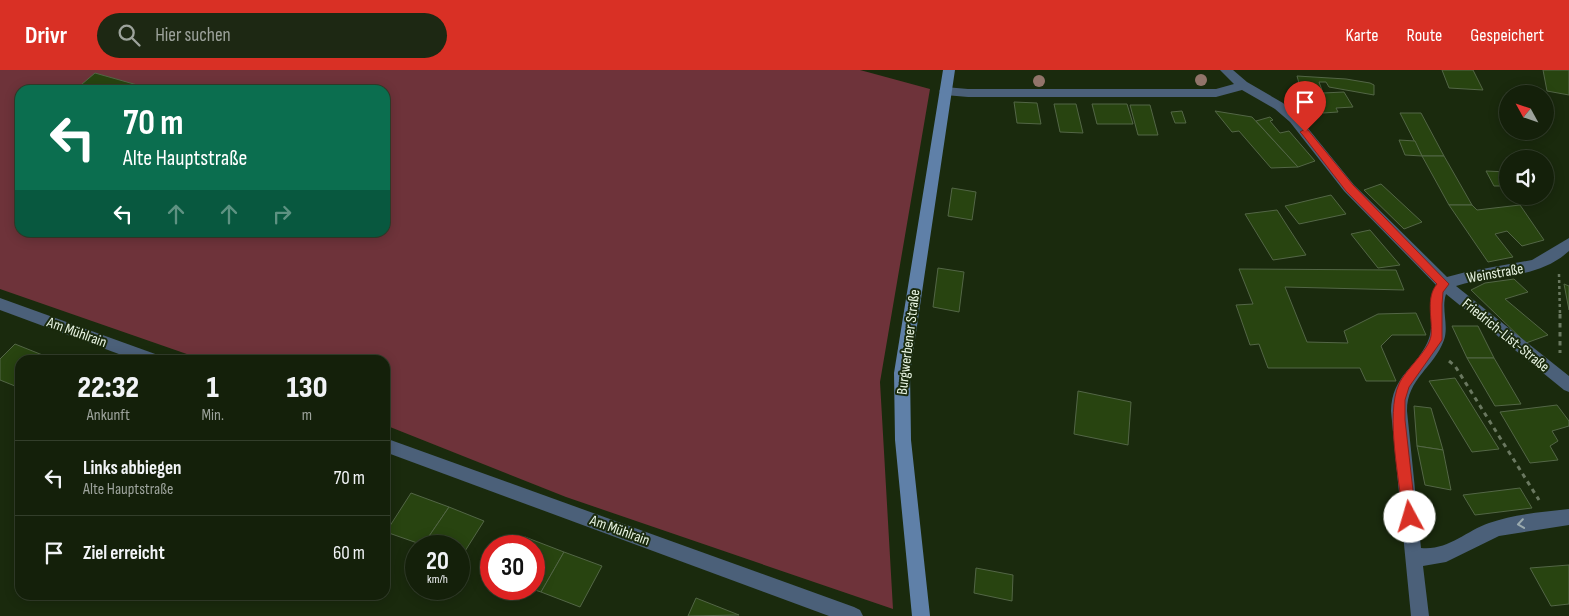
<!DOCTYPE html>
<html lang="de">
<head>
<meta charset="utf-8">
<style>
	:root { --surface:#14200a; --page:#1d2813; --text:#f1f3f6; --muted:#9da39c; --line:#333e2b; --accent:#d93025 }
	body { margin:0; font-family:"Sofia Sans Condensed",sans-serif; background:var(--page); color:var(--text); height:100vh; display:flex; flex-direction:column; font-size:19px; white-space:nowrap }
	* { box-sizing:border-box; margin:0 }
	p { font-size:16px; color:var(--muted) }
	.icon { flex:none; width:28px; height:28px; fill:none; stroke:currentColor; stroke-width:2; stroke-linecap:round; stroke-linejoin:round }
	.map { position:relative; flex:1; overflow:hidden }
	.drawer { position:absolute; left:15px; top:285px; width:375px; height:245px; display:flex; flex-direction:column; background:var(--surface); border-radius:15px; box-shadow:0 2px 12px #0003,0 0 0 1px var(--line) }
	.drawer>* { flex:none }
	.guide { position:absolute; left:15px; top:15px; width:375px; height:152px; border-radius:15px; box-shadow:0 2px 12px #0003,0 0 0 1px var(--line); background:#0b6e4f; color:#fff; overflow:hidden }
	.needle { width:32px; rotate:310deg }
	.tools { position:absolute; left:1499px; top:15px; display:grid; gap:10px }
	.tools a { display:grid; place-items:center; width:55px; height:55px; border-radius:50%; background:var(--surface); box-shadow:0 2px 12px #0003,0 0 0 1px var(--line); font-size:25px }
	.speed { position:absolute; left:405px; top:465px; display:flex; gap:10px; font-size:25px; font-weight:700; text-align:center }
	.speed>* { display:grid; place-content:center; width:65px; height:65px; border-radius:50%; background:var(--surface); box-shadow:0 2px 12px #0003,0 0 0 1px var(--line); line-height:1 }
	.speed small { font-size:12px; font-weight:400 }
	.speed .limit { border:8px solid #d22; background:#fff; color:#111 }
	.pin { position:absolute; display:grid; place-items:center; width:42px; height:42px; color:#fff; margin:-51px -21px; border-radius:50% 50% 50% 0; rotate:-45deg; box-shadow:0 0 5px #0007 }
	.pin .icon { rotate:45deg }
	.me { position:absolute; width:55px; margin:-28px; rotate:354deg; stroke-linejoin:round; filter:drop-shadow(0 0 4px #0008) }
	.turn { display:flex; align-items:center; gap:18px; height:105px; padding:0 25px; font-size:22px }
	.turn .icon { width:65px; height:65px; stroke-width:2.5 }
	.turn b { display:block; font-size:35px; line-height:42px }
	.lanes { display:flex; align-items:center; height:48px; padding:0 25px; background:#0003; justify-content:center; gap:25px; direction:ltr }
	.lanes .off { opacity:.35 }
	.eta { display:flex; justify-content:space-evenly; align-items:center; height:85px; text-align:center }
	.eta b { font-size:30px; font-weight:800; line-height:35px }
	ul { padding:0; list-style:none }
	li { display:flex; align-items:center; gap:15px; height:75px; padding:0 25px; border-top:1px solid var(--line) }
	li div { flex:1 }
	li b { display:block; font-size:19px }
	li em { font-style:normal }
	header { display:flex; align-items:center; gap:30px; box-sizing:border-box; height:70px; padding:0 25px; background:var(--accent); color:#fff }
	header strong { font-size:24px }
	nav { display:flex; gap:28px; margin-inline-start:auto; font-size:18px }
	.search { width:350px; height:45px; background:var(--page); display:flex; align-items:center; gap:12px; box-sizing:border-box; padding:0 18px; border-radius:28px; color:var(--muted); font-size:19px }
	.map>svg:first-child { display:block }
	.green { fill:#6e333a; fill-rule:evenodd }
	.building { fill:#284410; stroke:#536646 }
	.lines { fill:none; stroke-linecap:round; stroke-linejoin:round }
	.path-far1 { stroke:#6a7860; stroke-width:2.5; stroke-dasharray:3 3; stroke-linecap:butt }
	.path { stroke:#6a7860; stroke-width:3; stroke-dasharray:4.5 4.5; stroke-linecap:butt }
	.street { fill:#4b6079; fill-rule:evenodd }
	.secondary { fill:#5f80a8; fill-rule:evenodd }
	.tree { fill:#92746a }
	.oneway { stroke:#9aaaae }
	.route { fill:#d93025; stroke:#8d1f18 }
	.labels { text-anchor:middle; stroke-width:4; stroke-linejoin:round; paint-order:stroke }
	.street-label { font-size:15px; fill:#e9f5e3; stroke:#1a2a0d }
</style>
</head>
<body>
<header>
<strong>Drivr</strong>
<div class="search"><svg class="icon" aria-label="search" viewBox="0 0 24 24"><circle cx="10" cy="10" r="6"/><path d="M15 15l6 6"/></svg>Hier suchen</div>
<nav><a>Karte</a><a>Route</a><a>Gespeichert</a></nav>
</header>
<div class="map">
<svg width="1569" height="546" viewBox="0 0 1569 546">
	<rect width="100%" height="100%" fill="#1a2a0d"/>
	<path class="green" d="M 0,0 L 860,0 L 930,19 L 880,312 L 893,539 L 566,427 L 385,355 L 385,290 L 204,290 L 0,219 ZM 20,20 L 385,20 L 385,162 L 20,162 Z"/>
	<g class="building">
		<path d="M 1442,0 L 1473,0 L 1483,20 L 1449,18 Z"/>
		<path d="M 1543,0 L 1569,0 L 1569,25 L 1547,21 Z"/>
		<path d="M 95,3 L 148,18 L 146,20 L 75,20 Z"/>
		<path d="M 1297,6 L 1346,9 L 1370,13 L 1374,15 L 1374,25 L 1329,17 L 1326,12 L 1319,12 L 1323,23 L 1344,22 L 1353,37 L 1336,38 L 1338,42 L 1323,43 L 1320,38 L 1305,39 L 1298,24 L 1302,24 Z"/>
		<path d="M 1014,32 L 1037,33 L 1041,54 L 1017,53 Z"/>
		<path d="M 1054,34 L 1076,34 L 1083,63 L 1060,62 Z"/>
		<path d="M 1092,34 L 1127,34 L 1133,54 L 1097,54 Z"/>
		<path d="M 1130,35 L 1150,35 L 1158,65 L 1138,65 Z"/>
		<path d="M 1182,41 L 1186,53 L 1175,53 L 1171,42 Z"/>
		<path d="M 1215,41 L 1252,47 L 1298,97 L 1271,98 L 1239,61 L 1232,62 Z"/>
		<path d="M 1400,43 L 1421,43 L 1444,86 L 1422,86 Z"/>
		<path d="M 1270,47 L 1273,50 L 1270,51 L 1280,63 L 1289,61 L 1315,91 L 1298,97 L 1256,51 Z"/>
		<path d="M 1399,70 L 1415,71 L 1422,86 L 1405,85 Z"/>
		<path d="M 1422,86 L 1444,86 L 1472,135 L 1449,135 Z"/>
		<path d="M 1486,101 L 1508,102 L 1508,116 L 1494,116 Z"/>
		<path d="M 1381,114 L 1422,152 L 1404,159 L 1364,120 Z"/>
		<path d="M 952,118 L 976,122 L 972,150 L 948,146 Z"/>
		<path d="M 1331,125 L 1346,144 L 1299,154 L 1285,136 Z"/>
		<path d="M 1449,135 L 1472,135 L 1477,140 L 1520,135 L 1544,170 L 1522,176 L 1507,161 L 1495,164 L 1513,187 L 1488,192 Z"/>
		<path d="M 1277,140 L 1306,185 L 1273,190 L 1245,144 Z"/>
		<path d="M 1370,160 L 1400,195 L 1378,198 L 1351,164 Z"/>
		<path d="M 938,198 L 964,202 L 959,242 L 933,237 Z"/>
		<path d="M 1239,199 L 1396,200 L 1404,220 L 1285,217 L 1307,272 L 1348,273 L 1344,261 L 1378,244 L 1416,243 L 1426,265 L 1392,265 L 1381,276 L 1396,311 L 1366,311 L 1360,298 L 1268,298 L 1259,274 L 1250,275 L 1236,235 L 1253,234 Z"/>
		<path d="M 1514,209 L 1528,222 L 1505,229 L 1548,265 L 1526,273 L 1471,220 L 1485,213 Z"/>
		<path d="M 1564,214 L 1569,216 L 1569,240 Z"/>
		<path d="M 1452,256 L 1478,256 L 1494,288 L 1467,288 Z"/>
		<path d="M 15,274 L 45,286 L 41,290 L 20,290 L 20,311 L 15,316 L 0,310 L 0,289 Z"/>
		<path d="M 1467,288 L 1494,288 L 1521,334 L 1495,336 Z"/>
		<path d="M 1455,308 L 1499,379 L 1472,382 L 1429,311 Z"/>
		<path d="M 1078,321 L 1131,332 L 1128,375 L 1074,364 Z"/>
		<path d="M 1557,335 L 1569,351 L 1569,356 L 1552,361 L 1558,371 L 1550,376 L 1558,390 L 1530,393 L 1500,342 Z"/>
		<path d="M 1414,336 L 1431,338 L 1443,380 L 1417,376 Z"/>
		<path d="M 1417,376 L 1443,380 L 1451,420 L 1425,415 Z"/>
		<path d="M 1520,418 L 1532,438 L 1475,445 L 1463,425 Z"/>
		<path d="M 411,423 L 449,437 L 423,475 L 386,462 Z"/>
		<path d="M 449,437 L 484,451 L 460,489 L 459,476 L 423,475 Z"/>
		<path d="M 525,467 L 564,482 L 541,522 L 532,519 L 534,476 L 519,476 Z"/>
		<path d="M 564,482 L 602,496 L 580,537 L 541,522 Z"/>
		<path d="M 1569,495 L 1569,534 L 1551,536 L 1530,498 Z"/>
		<path d="M 976,498 L 1013,505 L 1012,531 L 974,523 Z"/>
		<path d="M 696,528 L 739,545 L 688,546 Z"/>
	</g>
	<g class="lines">
		<path class="path-far1" d="M 1559,204 L 1560,245"/>
		<g class="path">
			<path d="M 1560,244 L 1560,283"/>
			<path d="M 1449,291 L 1455,296 L 1539,430"/>
		</g>
		<g class="street">
			<path d="M 1220,0 L 1233,0 L 1247,12 L 1283,33 L 1298,46 L 1354,115 L 1447,207 L 1466,202 L 1532,190 L 1569,168 L 1569,181 C 1537,210 1495,204 1456,216 L 1569,306 L 1569,322 L 1564,320 L 1446,224 C 1441,239 1449,255 1444,270 C 1434,298 1407,308 1407,341 L 1421,478 C 1447,481 1466,461 1489,453 C 1515,444 1542,442 1569,439 L 1569,455 L 1499,466 L 1446,492 L 1423,496 L 1429,546 L 1411,546 L 1391,341 C 1392,305 1416,299 1428,271 C 1436,253 1425,233 1436,215 L 1344,121 L 1290,52 L 1275,39 L 1242,20 L 1216,27 L 968,27 L 945,25 L 939,21 L 945,17 L 968,19 L 1216,19 L 1234,14 Z"/>
			<path d="M 0,228 L 158,285 L 161,290 L 135,290 L 0,240 Z"/>
			<path d="M 385,368 L 854,537 L 860,540 L 863,546 L 829,546 L 385,382 Z"/>
		</g>
		<path class="secondary" d="M 943,0 L 955,0 L 910,303 L 911,370 L 930,546 L 912,546 L 895,370 L 894,303 Z"/>
	</g>
	<g class="tree">
		<circle cx="1201" cy="10" r="6"/>
		<circle cx="1039" cy="11" r="6"/>
	</g>
	<defs><path id="oneway-chevron" d="M-2-3.5L2.5 0L-2 3.5" fill="none" stroke-width="1.6" stroke-linecap="round" stroke-linejoin="round" transform="scale(1.25)"/></defs>
	<use class="oneway" href="#oneway-chevron" transform="translate(1521 454) rotate(172)"/>
	<path class="route" d="M 1305,59 L 1308,60 L 1353,115 L 1449,214 L 1443,222 L 1442,234 L 1442,270 L 1409,317 L 1405,330 L 1405,350 L 1416,447 L 1414,451 L 1410,453 L 1405,451 L 1403,447 C 1400,413 1385,344 1399,314 C 1405,300 1429,280 1431,266 C 1433,250 1425,228 1437,214 L 1346,121 L 1302,64 L 1300,62 Z"/>
	<g class="labels">
		<g class="street-label">
			<text transform="translate(1495 203) rotate(-10)" y="5">Weinstraße</text>
			<text transform="translate(77 262) rotate(20)" y="5">Am Mühlrain</text>
			<text transform="translate(1506 265) rotate(39)" y="5">Friedrich-List-Straße</text>
			<text transform="translate(908 272) rotate(-83)" y="5">Burgwerbener Straße</text>
			<text transform="translate(620 460) rotate(20)" y="5">Am Mühlrain</text>
		</g>
	</g>
</svg>
<div class="tools">
<a><svg class="needle" viewBox="-14 -14 28 28"><path d="M0-13l5 13h-10z" fill="#e53935"/><path d="M0 13l5-13h-10z" fill="#9da39c"/></svg></a>
<a><svg class="icon" aria-label="sound" viewBox="0 0 24 24"><path d="M4 9h4l5-4v14l-5-4H4zM17 9q2 3 0 6"/></svg></a>
</div>
<div class="speed"><div>20<small>km/h</small></div><div class="limit">30</div></div>
<div class="pin" style="left:1305px;top:62px;background:#d93025"><svg class="icon" aria-label="arrive" viewBox="0 0 24 24"><path d="M6 21V4h12l-3 4 3 4H6"/></svg></div>
<svg class="me" style="left:1410px;top:447px" viewBox="-20 -20 40 40"><circle r="19" fill="#fff"/><path d="M0-13L10 11 0 6-10 11z" fill="#d93025"/></svg>
<div class="guide">
<div class="turn"><svg class="icon" aria-label="left" viewBox="0 0 24 24"><path d="M17 20v-9H6M10 6l-5 5 5 5"/></svg><div><b>70 m</b>Alte Hauptstraße</div></div>
<div class="lanes"><svg class="icon" aria-label="left" viewBox="0 0 24 24"><path d="M17 20v-9H6M10 6l-5 5 5 5"/></svg><svg class="icon off" aria-label="ahead" viewBox="0 0 24 24"><path d="M12 20V5M6 11l6-6 6 6"/></svg><svg class="icon off" aria-label="ahead" viewBox="0 0 24 24"><path d="M12 20V5M6 11l6-6 6 6"/></svg><svg class="icon off" aria-label="right" viewBox="0 0 24 24"><path d="M7 20v-9h11M14 6l5 5-5 5"/></svg></div>
</div>
<section class="drawer">
<div class="eta">
<div><b>22:32</b><p>Ankunft</p></div>
<div><b>1</b><p>Min.</p></div>
<div><b>130</b><p>m</p></div>
</div>
<ul>
<li><svg class="icon" aria-label="left" viewBox="0 0 24 24"><path d="M17 20v-9H6M10 6l-5 5 5 5"/></svg><div><b>Links abbiegen</b><p>Alte Hauptstraße</p></div><em>70 m</em></li>
<li><svg class="icon" aria-label="arrive" viewBox="0 0 24 24"><path d="M6 21V4h12l-3 4 3 4H6"/></svg><div><b>Ziel erreicht</b></div><em>60 m</em></li>
</ul>
</section>
</div>
</body>
</html>
